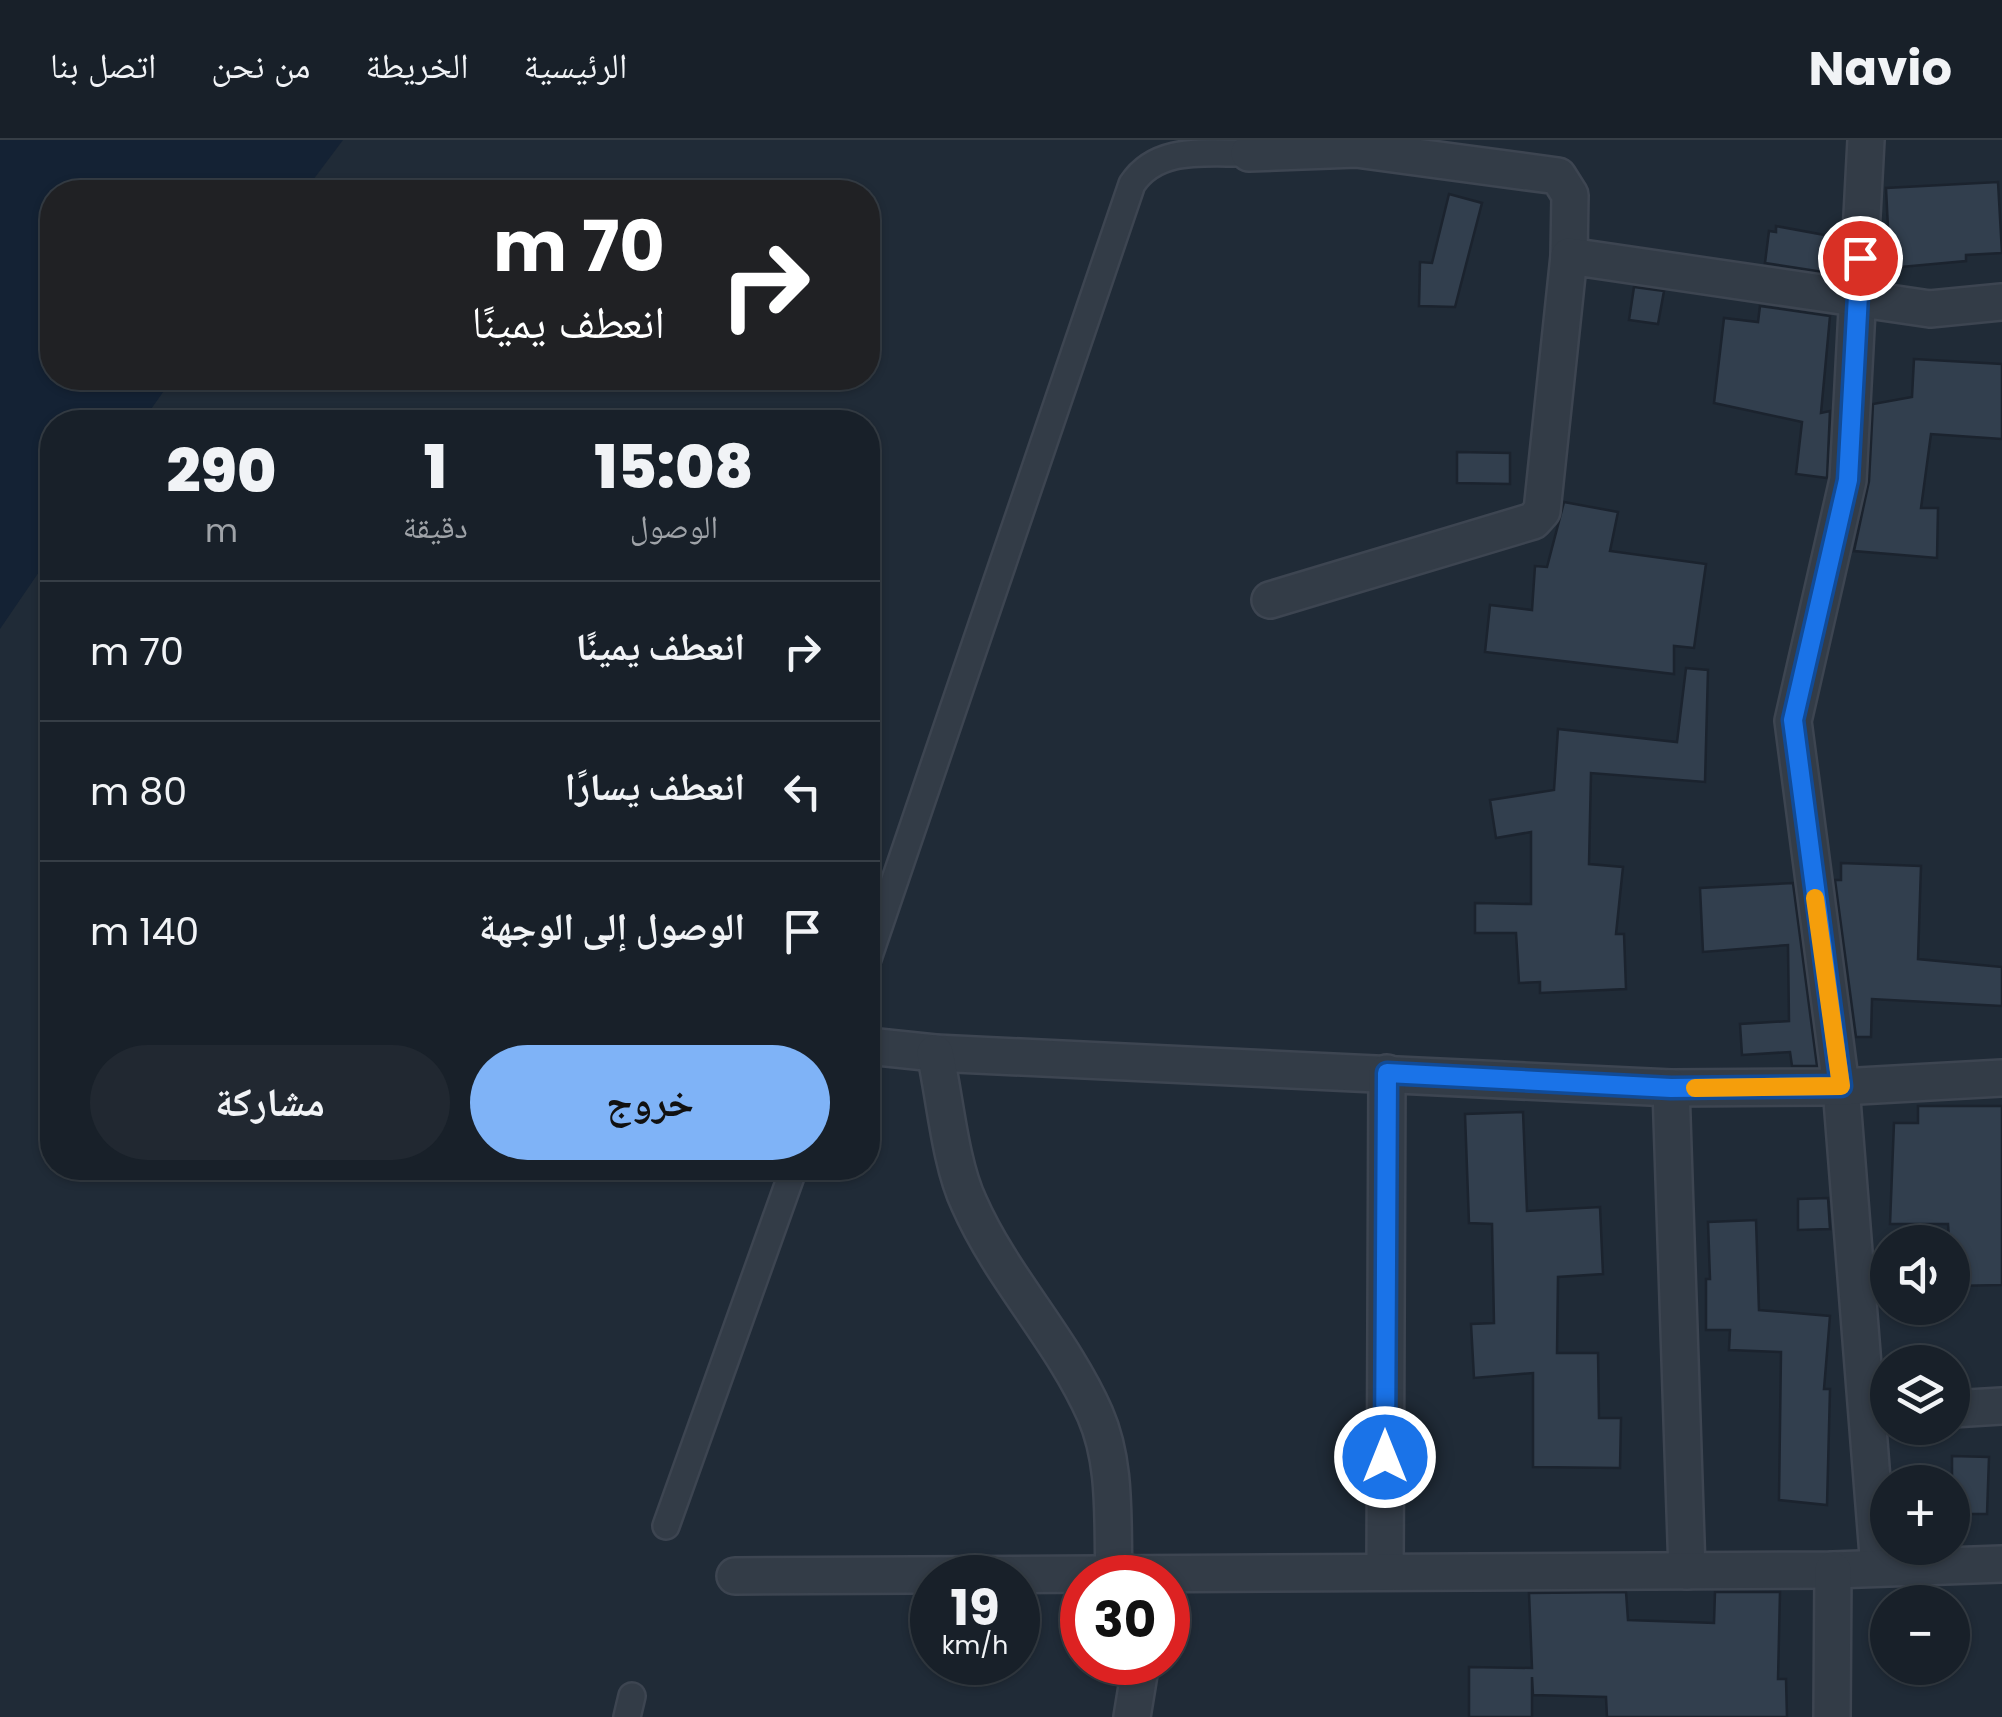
<!DOCTYPE html>
<html lang="ar">
<head>
<meta charset="utf-8">
<style>
	:root { --surface:#182029; --page:#212831; --text:#f1f3f6; --muted:#9fa3a8; --line:#363e46; --accent:#7fb3f7 }
	body { margin:0; font-family:Poppins,"Noto Naskh Arabic",sans-serif; background:var(--page); color:var(--text); direction:rtl; height:100vh; display:flex; flex-direction:column; font-size:38px; white-space:nowrap }
	* { box-sizing:border-box; margin:0 }
	p { font-size:32px; color:var(--muted) }
	.icon { flex:none; width:55px; height:55px; fill:none; stroke:currentColor; stroke-width:2; stroke-linecap:round; stroke-linejoin:round }
	.map { position:relative; flex:1; overflow:hidden; direction:ltr }
	.panel { position:absolute; left:40px; top:270px; width:840px; height:770px; display:flex; flex-direction:column; background:var(--surface); border-radius:40px; box-shadow:0 2px 8px #0004,0 0 0 2px var(--line); direction:rtl }
	.panel>* { flex:none }
	.guide { position:absolute; left:40px; top:40px; width:840px; height:210px; border-radius:40px; box-shadow:0 2px 8px #0004,0 0 0 2px var(--line); direction:rtl; background:#202124; color:#fff; overflow:hidden }
	.buttons { position:absolute; left:1870px; top:1085px; display:grid; gap:20px }
	.buttons a { display:grid; place-items:center; width:100px; height:100px; border-radius:50%; background:var(--surface); box-shadow:0 2px 8px #0004,0 0 0 2px var(--line); font-size:50px }
	.speed { position:absolute; left:910px; top:1415px; display:flex; gap:20px; font-size:50px; font-weight:700; text-align:center }
	.speed>* { display:grid; place-content:center; width:130px; height:130px; border-radius:50%; background:var(--surface); box-shadow:0 2px 8px #0004,0 0 0 2px var(--line); line-height:1 }
	.speed small { font-size:25px; font-weight:400 }
	.speed .limit { border:15px solid #d22; background:#fff; color:#111 }
	.pin { position:absolute; display:grid; place-items:center; width:85px; height:85px; color:#fff; margin:-42px; border:5px solid #fff; border-radius:50%; box-shadow:0 2px 10px #0007 }
	.me { position:absolute; width:110px; margin:-55px; rotate:0deg; stroke-linejoin:round; filter:drop-shadow(0 0 8px #0008) }
	.turn { display:flex; align-items:center; gap:35px; height:210px; padding:0 50px; font-size:45px }
	.turn .icon { width:130px; height:130px; stroke-width:2.5 }
	.turn b { display:block; font-size:70px; line-height:85px }
	.eta { display:flex; justify-content:space-evenly; align-items:center; height:170px; text-align:center }
	.eta b { font-size:60px; font-weight:800; line-height:70px }
	.button { display:flex; gap:20px; margin-top:auto; padding:20px 50px }
	.button a { flex:1; height:115px; border-radius:60px; background:var(--accent); color:#111; font-size:40px; font-weight:800; line-height:115px; text-align:center }
	.button a+a { background:var(--page); color:var(--text) }
	ul { padding:0; list-style:none }
	li { display:flex; align-items:center; gap:30px; height:140px; padding:0 50px; border-top:2px solid var(--line) }
	li div { flex:1 }
	li b { display:block; font-size:38px }
	li em { font-style:normal }
	header { display:flex; align-items:center; gap:60px; box-sizing:border-box; height:140px; padding:0 50px; background:var(--surface); border-bottom:2px solid var(--line) }
	header strong { font-size:48px }
	nav { display:flex; gap:55px; margin-inline-start:auto; font-size:35px }
	.map>svg:first-child { display:block }
	.water { fill:#142234 }
	.building { fill:#323f4e; stroke:#1b232e; stroke-width:2.5 }
	.lines { fill:none; stroke-linecap:round; stroke-linejoin:round }
	.pedestrian-casing { stroke:#3d4551; stroke-width:30 }
	.minor-casing { stroke:#3d4551; stroke-width:40 }
	.pedestrian { stroke:#333c47; stroke-width:25 }
	.minor { stroke:#333c47; stroke-width:35 }
	.route-casing { stroke:#114b97; stroke-width:25 }
	.route { stroke:#1a73e8; stroke-width:18 }
	.slow { stroke:#f59e0b; stroke-width:18 }
</style>
</head>
<body>
<header>
<strong>Navio</strong>
<nav><a>الرئيسية</a><a>الخريطة</a><a>من نحن</a><a>اتصل بنا</a></nav>
</header>
<div class="map">
<svg width="2002" height="1577" viewBox="0 0 2002 1577">
	<rect width="100%" height="100%" fill="#202b37"/>
	<path class="water" d="M 0,0 L 343,0 L 304,52 L 52,52 L 52,238 L 173,238 L 142,282 L 52,282 L 52,413 L 0,489 Z"/>
	<g class="building">
		<path d="M 1998,42 L 2002,113 L 1966,115 L 1966,121 L 1890,128 L 1886,48 Z"/>
		<path d="M 1449,54 L 1482,63 L 1455,167 L 1419,166 L 1420,122 L 1432,123 Z"/>
		<path d="M 1776,86 L 1830,96 L 1823,132 L 1765,123 L 1769,91 L 1776,92 Z"/>
		<path d="M 1634,147 L 1664,151 L 1658,184 L 1629,180 Z"/>
		<path d="M 1760,166 L 1830,176 L 1821,273 L 1830,271 L 1827,338 L 1796,334 L 1802,282 L 1714,263 L 1724,178 L 1758,182 Z"/>
		<path d="M 1914,219 L 2002,224 L 2002,299 L 1931,294 L 1921,368 L 1938,368 L 1937,418 L 1854,411 L 1869,341 L 1873,264 L 1912,257 Z"/>
		<path d="M 1457,312 L 1510,313 L 1510,344 L 1457,343 Z"/>
		<path d="M 1564,362 L 1618,372 L 1610,411 L 1706,424 L 1694,508 L 1674,506 L 1674,534 L 1485,512 L 1490,465 L 1532,470 L 1535,426 L 1547,427 Z"/>
		<path d="M 1686,528 L 1708,530 L 1705,642 L 1591,633 L 1589,724 L 1623,727 L 1616,794 L 1624,794 L 1626,849 L 1540,853 L 1540,842 L 1519,843 L 1516,793 L 1475,793 L 1475,763 L 1531,764 L 1531,692 L 1496,698 L 1490,660 L 1554,650 L 1558,589 L 1677,602 Z"/>
		<path d="M 1841,723 L 1921,726 L 1918,819 L 2002,827 L 2002,866 L 1872,859 L 1871,897 L 1856,897 L 1835,740 L 1841,740 Z"/>
		<path d="M 1793,743 L 1817,926 L 1792,926 L 1790,912 L 1742,915 L 1740,884 L 1789,881 L 1788,805 L 1703,812 L 1700,748 Z"/>
		<path d="M 1918,966 L 2002,966 L 2002,1145 L 1952,1146 L 1948,1084 L 1890,1084 L 1894,983 L 1918,983 Z"/>
		<path d="M 1523,972 L 1527,1071 L 1600,1067 L 1603,1134 L 1558,1137 L 1557,1213 L 1598,1213 L 1599,1278 L 1621,1278 L 1620,1328 L 1533,1327 L 1533,1233 L 1474,1238 L 1471,1184 L 1494,1183 L 1492,1084 L 1469,1083 L 1465,974 Z"/>
		<path d="M 1828,1058 L 1830,1089 L 1798,1090 L 1798,1059 Z"/>
		<path d="M 1756,1080 L 1759,1170 L 1830,1176 L 1824,1249 L 1830,1249 L 1827,1365 L 1779,1360 L 1781,1212 L 1729,1210 L 1730,1190 L 1706,1190 L 1706,1139 L 1710,1139 L 1708,1082 Z"/>
		<path d="M 1952,1316 L 1989,1317 L 1987,1374 L 1952,1374 Z"/>
		<path d="M 1626,1452 L 1628,1480 L 1714,1483 L 1715,1452 L 1780,1452 L 1778,1539 L 1786,1539 L 1787,1577 L 1607,1577 L 1606,1557 L 1533,1555 L 1532,1537 L 1532,1577 L 1469,1577 L 1469,1527 L 1532,1528 L 1529,1453 Z"/>
	</g>
	<g class="lines">
		<g class="pedestrian-casing">
			<g id="pedestrian">
				<path d="M 868,819 L 1132,44 C 1158,5 1207,14 1249,13"/>
				<path d="M 666,1386 L 794,1028"/>
				<path d="M 627,1577 L 632,1556"/>
			</g>
		</g>
		<g class="minor-casing">
			<g id="minor">
				<path d="M 1866,0 L 1848,340 L 1793,581 L 1841,947 L 1879,1428"/>
				<path d="M 1249,13 L 1356,9 L 1558,36 L 1570,55 L 1569,116"/>
				<path d="M 1270,460 L 1533,381 L 1542,371 L 1569,116 L 1930,169 L 2002,162"/>
				<path d="M 868,906 L 935,913 L 1671,948 L 1841,947 L 2002,938"/>
				<path d="M 935,913 C 945,958 950,1023 969,1063 C 1002,1138 1062,1199 1095,1274 C 1117,1324 1112,1381 1114,1434"/>
				<path d="M 1671,948 L 1687,1431"/>
				<path d="M 1952,1269 L 2002,1266"/>
				<path d="M 1385,1432 L 1387,933"/>
				<path d="M 735,1436 L 1833,1430 L 2002,1424"/>
				<path d="M 1132,1577 L 1141,1522"/>
				<path d="M 1832,1577 L 1833,1430"/>
			</g>
		</g>
		<use href="#pedestrian" class="pedestrian"/>
		<use href="#minor" class="minor"/>
	</g>
	<g class="lines">
		<g class="route-casing">
			<path id="route" d="M 1385,1317 L 1387,933 L 1671,948 L 1841,946 L 1793,580 L 1848,340 L 1860,118"/>
		</g>
		<use href="#route" class="route"/>
		<path class="slow" d="M 1695,948 L 1841,946 L 1815,758"/>
	</g>
</svg>
<div class="buttons">
<a><svg class="icon" aria-label="sound" viewBox="0 0 24 24"><path d="M4 9h4l5-4v14l-5-4H4zM17 9q2 3 0 6"/></svg></a>
<a><svg class="icon" aria-label="layers" viewBox="0 0 24 24"><path d="M12 4l9 5-9 5-9-5zM3 14l9 5 9-5"/></svg></a>
<a>+</a>
<a>−</a>
</div>
<div class="speed"><div>19<small>km/h</small></div><div class="limit">30</div></div>
<div class="pin" style="left:1860px;top:118px;background:#d93025"><svg class="icon" aria-label="arrive" viewBox="0 0 24 24"><path d="M6 21V4h12l-3 4 3 4H6"/></svg></div>
<svg class="me" style="left:1385px;top:1317px" viewBox="-20 -20 40 40"><circle r="17" fill="#1a73e8" stroke="#fff" stroke-width="3"/><path d="M0-11L8 9 0 5-8 9z" fill="#fff"/></svg>
<div class="guide">
<div class="turn"><svg class="icon" aria-label="right" viewBox="0 0 24 24"><path d="M7 20v-9h11M14 6l5 5-5 5"/></svg><div><b>70 m</b>انعطف يمينًا</div></div>
</div>
<section class="panel">
<div class="eta">
<div><b>15:08</b><p>الوصول</p></div>
<div><b>1</b><p>دقيقة</p></div>
<div><b>290</b><p>m</p></div>
</div>
<ul>
<li><svg class="icon" aria-label="right" viewBox="0 0 24 24"><path d="M7 20v-9h11M14 6l5 5-5 5"/></svg><div><b>انعطف يمينًا</b></div><em>70 m</em></li>
<li><svg class="icon" aria-label="left" viewBox="0 0 24 24"><path d="M17 20v-9H6M10 6l-5 5 5 5"/></svg><div><b>انعطف يسارًا</b></div><em>80 m</em></li>
<li><svg class="icon" aria-label="arrive" viewBox="0 0 24 24"><path d="M6 21V4h12l-3 4 3 4H6"/></svg><div><b>الوصول إلى الوجهة</b></div><em>140 m</em></li>
</ul>
<div class="button"><a>خروج</a><a>مشاركة</a></div>
</section>
</div>
</body>
</html>
